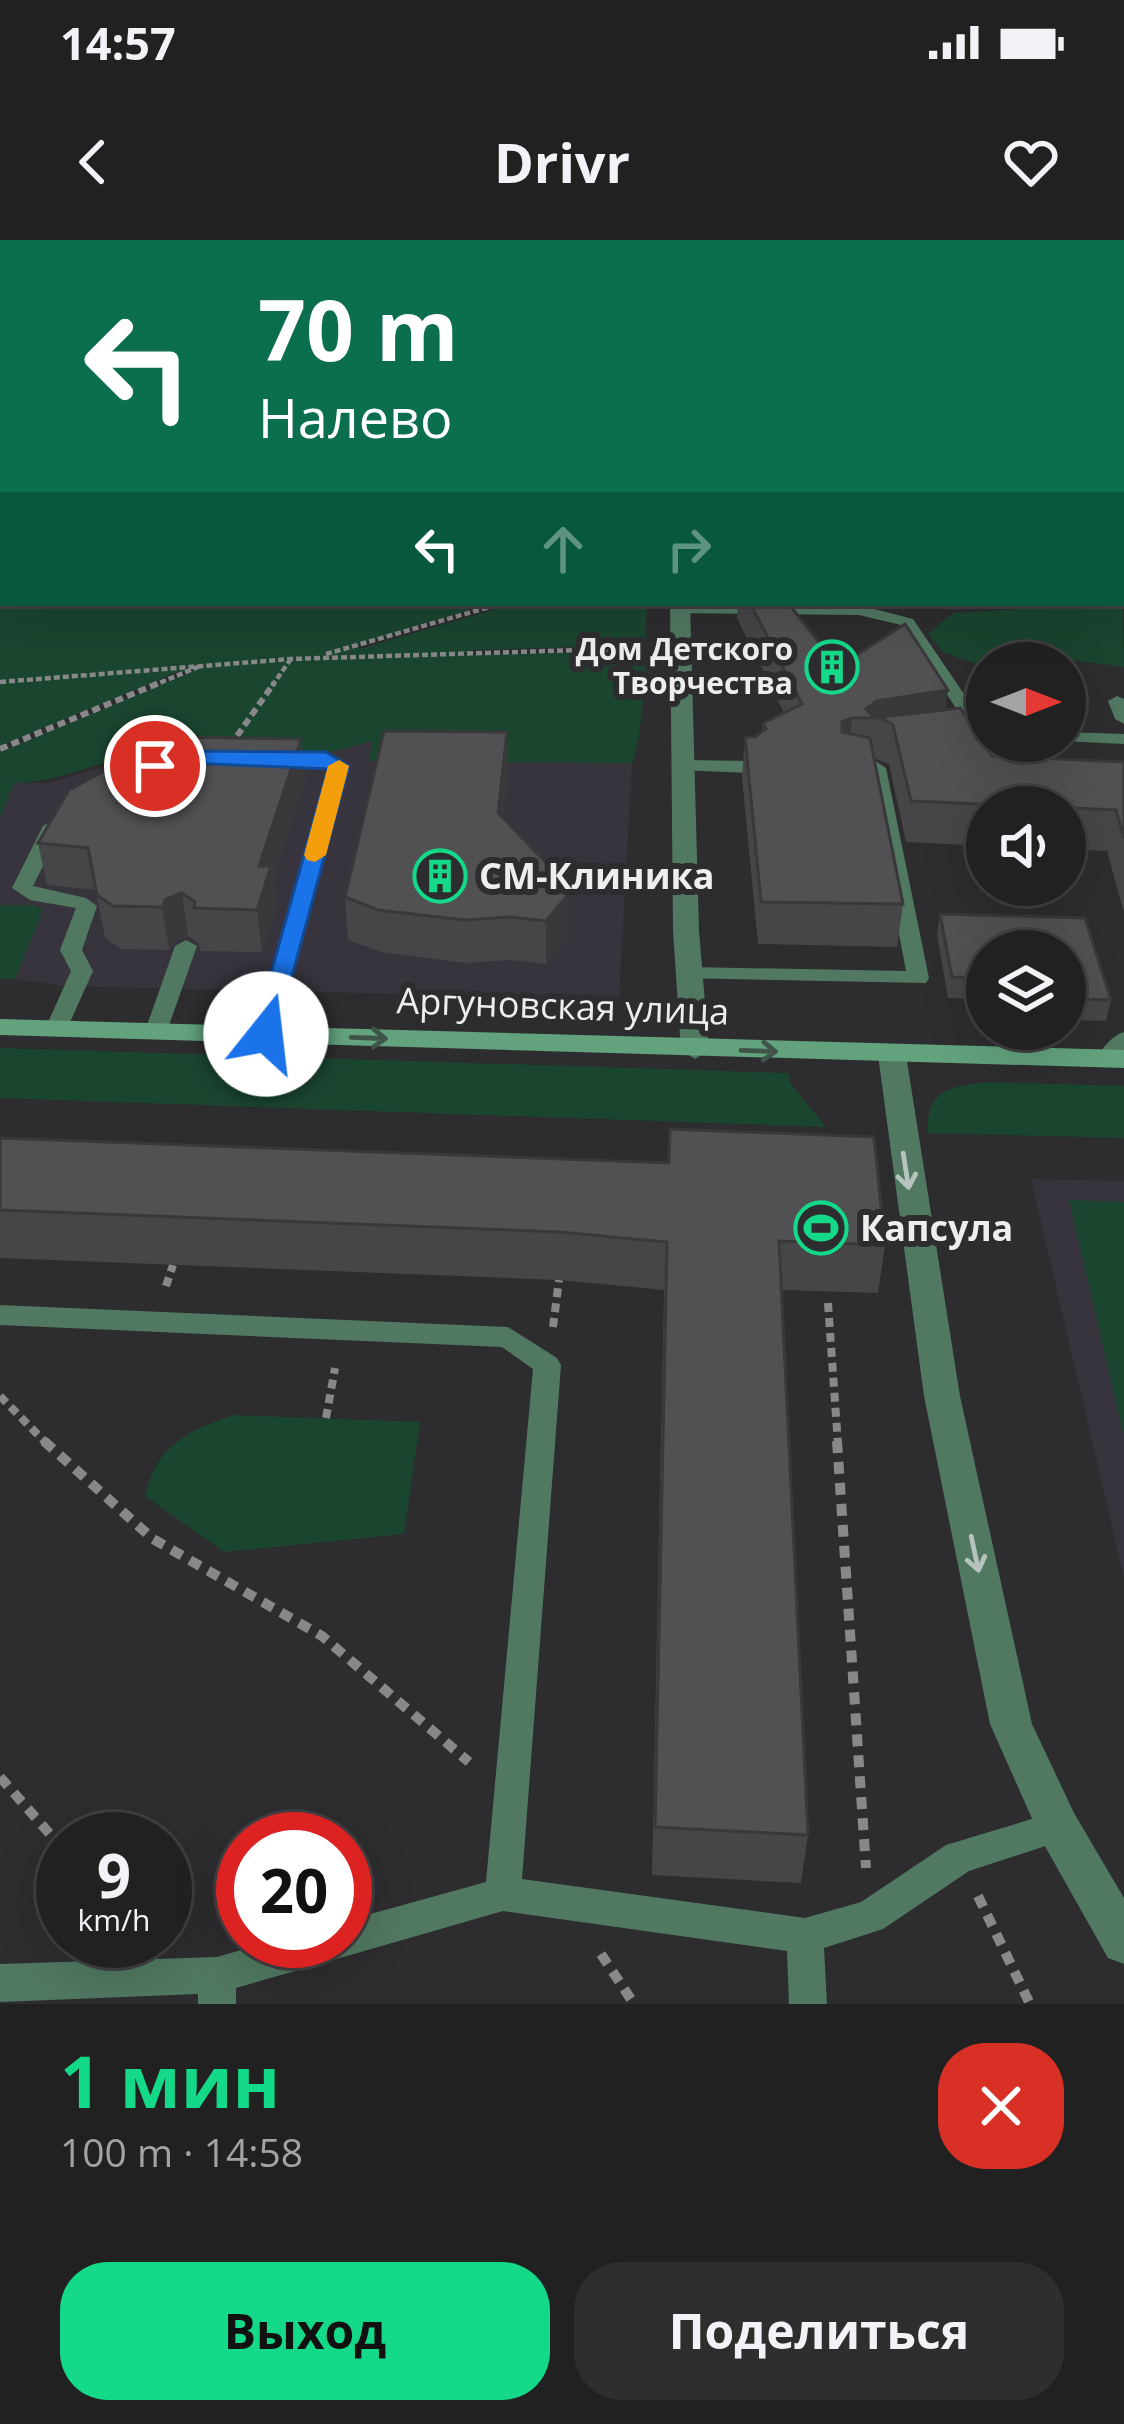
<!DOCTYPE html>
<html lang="ru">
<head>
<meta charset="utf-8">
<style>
	:root { --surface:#222122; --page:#2e2e2f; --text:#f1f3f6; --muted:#a2a3a5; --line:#3f3e40; --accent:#14d989 }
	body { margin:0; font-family:"Open Sans",sans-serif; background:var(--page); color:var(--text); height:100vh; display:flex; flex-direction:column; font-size:45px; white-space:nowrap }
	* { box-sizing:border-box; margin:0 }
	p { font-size:39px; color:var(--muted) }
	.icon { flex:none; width:66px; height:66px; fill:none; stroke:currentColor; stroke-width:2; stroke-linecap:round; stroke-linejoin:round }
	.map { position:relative; height:1764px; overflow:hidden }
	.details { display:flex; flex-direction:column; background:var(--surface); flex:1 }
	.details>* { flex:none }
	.guide { position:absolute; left:0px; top:0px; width:1125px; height:366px; box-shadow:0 12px 48px #0002,0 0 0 3px var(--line); background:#0b6e4f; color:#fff; overflow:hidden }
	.needle { width:78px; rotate:90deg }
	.fabs { position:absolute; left:966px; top:402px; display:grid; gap:24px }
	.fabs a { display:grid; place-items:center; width:120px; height:120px; border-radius:50%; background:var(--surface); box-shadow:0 12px 48px #0002,0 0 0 3px var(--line); font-size:60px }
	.speed { position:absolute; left:36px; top:1572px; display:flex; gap:24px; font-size:60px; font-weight:700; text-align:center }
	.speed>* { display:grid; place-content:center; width:156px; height:156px; border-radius:50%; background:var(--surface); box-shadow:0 12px 48px #0002,0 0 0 3px var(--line); line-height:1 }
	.speed small { font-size:30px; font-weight:400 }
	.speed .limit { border:18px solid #d22; background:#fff; color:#111 }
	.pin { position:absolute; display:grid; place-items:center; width:102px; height:102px; color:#fff; margin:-51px; border:6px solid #fff; border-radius:50%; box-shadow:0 3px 12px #0007 }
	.me { position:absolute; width:132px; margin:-66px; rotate:16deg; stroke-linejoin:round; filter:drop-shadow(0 0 9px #0008) }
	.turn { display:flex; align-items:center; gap:42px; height:252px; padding:0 60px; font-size:54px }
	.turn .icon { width:156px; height:156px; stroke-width:2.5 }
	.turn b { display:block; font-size:84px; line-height:102px }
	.lanes { display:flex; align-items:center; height:114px; padding:0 60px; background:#0003; justify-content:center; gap:60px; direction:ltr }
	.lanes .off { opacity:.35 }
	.round { display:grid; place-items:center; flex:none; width:126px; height:126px; border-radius:48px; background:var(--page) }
	.overview { display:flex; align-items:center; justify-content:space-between; height:204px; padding:0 60px }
	h1 { font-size:72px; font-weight:700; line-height:90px; color:var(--accent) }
	.action { display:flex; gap:24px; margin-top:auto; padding:24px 60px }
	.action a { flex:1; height:138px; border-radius:48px; background:var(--accent); color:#111; font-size:48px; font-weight:700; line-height:138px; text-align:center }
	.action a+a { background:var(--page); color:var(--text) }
	.status { display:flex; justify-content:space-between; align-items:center; height:84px; padding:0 60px; background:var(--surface); direction:ltr }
	.status svg { height:33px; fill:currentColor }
	header { display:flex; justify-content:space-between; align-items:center; height:156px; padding:0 60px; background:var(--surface); font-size:54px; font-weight:700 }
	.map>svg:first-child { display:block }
	.built { fill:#38343d }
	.green { fill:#1a452f }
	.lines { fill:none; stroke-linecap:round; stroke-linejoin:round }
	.path-far4 { stroke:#888789; stroke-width:3; stroke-dasharray:4.5 3; stroke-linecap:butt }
	.path-far3 { stroke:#888789; stroke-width:4.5; stroke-dasharray:6 3; stroke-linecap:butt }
	.path-far2 { stroke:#888789; stroke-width:6; stroke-dasharray:8 4.5; stroke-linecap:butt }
	.path-far1 { stroke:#888789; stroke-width:8; stroke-dasharray:9 6; stroke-linecap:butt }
	.path { stroke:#888789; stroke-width:10; stroke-dasharray:12 9; stroke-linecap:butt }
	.service { fill:#517861; fill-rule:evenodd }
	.minor { fill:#517861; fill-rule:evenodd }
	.secondary { fill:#62a27d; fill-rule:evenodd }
	.wall { fill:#464547 }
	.shaded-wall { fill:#39383a }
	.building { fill:#515053; stroke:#39383a; stroke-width:3 }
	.oneway { stroke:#40554a }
	.oneway2 { stroke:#b7c4bd }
	.route { fill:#1a73e8; stroke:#114b97; stroke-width:3 }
	.slow { fill:#f59e0b }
	.labels { text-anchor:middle; stroke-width:12; stroke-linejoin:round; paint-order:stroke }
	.far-poi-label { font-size:30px; font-weight:bold; fill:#eeedef; stroke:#2d2c2e; text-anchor:end }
	.poi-label { font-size:36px; font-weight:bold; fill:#eeedef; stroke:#2d2c2e; text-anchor:start }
	.street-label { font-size:36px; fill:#eeedef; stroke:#2d2c2e }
</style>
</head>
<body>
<div class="status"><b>14:57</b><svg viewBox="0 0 49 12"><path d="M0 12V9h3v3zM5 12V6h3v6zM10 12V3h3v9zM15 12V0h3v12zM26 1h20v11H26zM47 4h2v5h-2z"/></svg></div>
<header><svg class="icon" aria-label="back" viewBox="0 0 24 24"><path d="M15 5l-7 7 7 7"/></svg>Drivr<svg class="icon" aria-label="heart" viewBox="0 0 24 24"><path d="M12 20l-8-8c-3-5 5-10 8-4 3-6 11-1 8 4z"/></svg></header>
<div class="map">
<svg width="1124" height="1764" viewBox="0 0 1124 1764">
	<rect width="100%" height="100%" fill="#2d2c2e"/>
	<g class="built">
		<path d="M 374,500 L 370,521 L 632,523 L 619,759 L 63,746 L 15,739 L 41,666 L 0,665 L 0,578 L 14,543 L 48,543 L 167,508 Z"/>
		<path d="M 1031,939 L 1124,941 L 1124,1338 Z"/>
	</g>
	<g class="green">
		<path d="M 1122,312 L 1124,427 L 1033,415 L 1012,423 L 987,423 L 987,428 L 943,412 L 928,394 L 953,373 L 1122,363 Z"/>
		<path d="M 92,363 L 491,363 L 358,405 L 360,409 L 515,363 L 647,363 L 645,405 L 470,410 L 462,415 L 645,411 L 644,423 L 653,429 C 637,457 645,492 632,523 L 369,521 L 372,501 C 290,528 232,509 150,514 C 104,517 62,543 14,543 L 0,577 L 0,512 L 191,432 L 178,432 L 0,506 L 0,368 Z"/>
		<path d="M 0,665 L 33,665 L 43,670 L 15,739 L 0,739 Z"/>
		<path d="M 0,808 L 789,833 L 790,843 L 826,887 L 0,858 Z"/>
		<path d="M 990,842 L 1124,846 L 1124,898 L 928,893 C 924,850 953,845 990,842 Z"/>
		<path d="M 1069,960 L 1124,962 L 1124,1196 Z"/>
		<path d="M 233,1175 L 420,1182 L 404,1294 L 224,1312 L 145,1256 C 156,1206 187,1191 233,1175 Z"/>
	</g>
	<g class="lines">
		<g class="path-far4">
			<path d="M 463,3 L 524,0"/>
			<path d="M 582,3 L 609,2"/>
		</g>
		<g class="path-far3">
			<path d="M 326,414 L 503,363"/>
			<path d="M 0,442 L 291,419 L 645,408"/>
			<path d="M 717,443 L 770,444"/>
			<path d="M 152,446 L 198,427"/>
			<path d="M 272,446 L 290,420"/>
		</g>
		<g class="path-far2">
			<path d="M 721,443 L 770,444"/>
			<path d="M 230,506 L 274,443"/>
			<path d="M 0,509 L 159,443"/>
		</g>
		<g class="path-far1">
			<path d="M 166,1046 L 173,1025"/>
			<path d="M 828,1063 L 838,1204"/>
			<path d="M 553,1087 L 559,1040"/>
			<path d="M 0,1156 L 47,1204"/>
			<path d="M 326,1178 L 335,1128"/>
		</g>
		<g class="path">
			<path d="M 44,1201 L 153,1299 L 322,1396 L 469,1522"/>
			<path d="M 837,1201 L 866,1628"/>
			<path d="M 0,1537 L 63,1609"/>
			<path d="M 978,1656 L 1030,1764"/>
			<path d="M 601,1714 L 634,1764"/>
		</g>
		<g class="service">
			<rect x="1122" y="121" width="2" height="8"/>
			<path d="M 681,365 L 859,365 L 913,379 L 987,488 L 987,498 L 975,497 L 901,385 L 859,375 L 675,373 L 675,367 Z"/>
			<path d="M 1117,456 L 1124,459 L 1124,484 L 1115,479 L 1108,461 Z"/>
			<path d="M 1065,492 L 1124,494 L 1124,504 L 1060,501 L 1065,501 Z"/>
			<path d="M 272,513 L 326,514 L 348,526 L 277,794 L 266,801 L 255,794 L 329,528 L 322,524 L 266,522 L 266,514 Z"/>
			<path d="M 685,520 L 750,521 L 759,527 L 750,533 L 679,530 L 676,526 Z"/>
			<path d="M 848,522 L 877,522 L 886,528 L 929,738 L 926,743 L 681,738 L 678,733 L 681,728 L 689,727 L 906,731 L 869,534 L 842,532 L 842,524 Z"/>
			<path d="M 53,580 L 63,586 L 33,646 L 86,658 L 97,666 L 82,710 L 93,731 L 67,789 L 56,796 L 45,789 L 71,731 L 60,710 L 76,668 L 30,660 L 12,648 L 43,586 Z"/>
			<path d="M 186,700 L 197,706 L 167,791 L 156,798 L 148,796 L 145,791 L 175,706 Z"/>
			<path d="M 1124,792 L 1124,813 L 1115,823 L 1099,823 L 1096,818 C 1103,808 1112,795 1124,792 Z"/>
			<path d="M 0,1065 L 508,1087 L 557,1118 L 561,1125 L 522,1639 L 805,1678 L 861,1662 L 946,1605 L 1058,1571 L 1070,1576 L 1076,1587 L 1070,1598 L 969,1631 L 883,1689 L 824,1708 L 827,1764 L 789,1764 L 787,1711 L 503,1671 L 236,1748 L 236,1764 L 198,1764 L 198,1754 L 0,1762 L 0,1724 L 217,1717 L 272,1701 L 345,1701 L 345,1681 L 486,1642 L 533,1129 L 502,1107 L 0,1085 Z"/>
		</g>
		<g class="minor">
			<rect x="0" y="149" width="3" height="10"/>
			<path d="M 670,363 L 690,363 L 699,691 L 709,810 L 695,819 L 681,810 L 673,691 Z"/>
			<path d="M 892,806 L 906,815 L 960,1156 L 1032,1484 L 1074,1573 L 1124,1658 L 1124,1724 L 1108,1718 L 1042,1601 L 990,1484 L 924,1156 L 878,815 Z"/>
		</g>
		<g class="secondary">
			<rect x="1122" y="279" width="2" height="10"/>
			<path d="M 3,339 L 3,351 L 0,352 L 0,340 Z"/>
			<path d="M 0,779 L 1124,810 L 1124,828 L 0,795 Z"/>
		</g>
	</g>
	<g class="wall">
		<path d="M 0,0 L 204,0 L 202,3 L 3,3 L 3,119 L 0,119 Z"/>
		<path d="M 738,363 L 788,363 L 838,427 L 945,469 L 992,516 L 1124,522 L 1124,673 L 1107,611 L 1065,609 L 1065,567 L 987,567 L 987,606 L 906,602 L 889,524 L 874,518 L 903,664 L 897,707 L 758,704 L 742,537 L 745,497 L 755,497 L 762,492 L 763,483 L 784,473 L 737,378 Z"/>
		<path d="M 301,499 L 305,539 L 273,640 L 276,668 L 262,712 L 200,711 L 199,703 L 188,696 L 173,702 L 169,710 L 121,709 L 105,698 L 96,650 L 47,645 L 38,603 Z"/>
		<path d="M 508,531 L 503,578 L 567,699 L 546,724 L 511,720 L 466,723 L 381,712 L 348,700 L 345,657 Z"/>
		<path d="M 940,674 L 1085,678 L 1111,760 L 1106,781 L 1065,780 L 1065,711 L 987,711 L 987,778 L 983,759 L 948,758 L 937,695 Z"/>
		<path d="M 670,889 L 885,1005 L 878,1053 L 782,1050 L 808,1595 L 801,1643 L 652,1635 L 664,1050 L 559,1040 L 0,1018 L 0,898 L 668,923 Z"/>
	</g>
	<g class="shaded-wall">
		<path d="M 948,450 L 943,489 L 893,485 L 882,478 L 865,478 L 866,469 L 877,461 Z"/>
		<path d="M 852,478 L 848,518 L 838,521 L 842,482 Z"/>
		<path d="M 507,492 L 508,531 L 499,615 L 498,573 Z"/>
		<path d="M 301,499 L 305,539 L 273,640 L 276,668 L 262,712 L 257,670 L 259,626 Z"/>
		<path d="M 182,653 L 188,696 L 173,702 L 169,710 L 162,667 L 166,659 Z"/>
		<path d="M 567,656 L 567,699 L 546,724 L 546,681 Z"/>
	</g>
	<g class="building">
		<path d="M 0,0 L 194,0 L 192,3 L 3,3 L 3,17 L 0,16 Z"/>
		<path d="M 602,0 L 1120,0 L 1120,3 L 604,3 Z"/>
		<rect x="1122" y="12" width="2" height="95"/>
		<path d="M 3,28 L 3,58 L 0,58 L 0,29 Z"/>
		<rect x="0" y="71" width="3" height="31"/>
		<path d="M 750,363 L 788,363 L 838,427 L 905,384 L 948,450 L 877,461 L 866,469 L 874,478 L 960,468 L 992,516 L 1124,522 L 1124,598 L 1116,570 L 911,561 L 893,485 L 882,478 L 852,478 L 842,482 L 842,492 L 870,498 L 903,664 L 761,662 L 745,497 L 755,497 L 766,489 L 763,483 L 802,464 Z"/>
		<path d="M 384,491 L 507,492 L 498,573 L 560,637 L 567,656 L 546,681 L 510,677 L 464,680 L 378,670 L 345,657 Z"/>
		<path d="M 169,497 L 301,499 L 259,626 L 271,626 L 257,670 L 194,668 L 195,662 L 182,653 L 166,659 L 162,667 L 113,666 L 97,655 L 88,608 L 38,603 L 69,550 Z"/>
		<path d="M 940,674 L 1085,678 L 1111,760 L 1065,759 L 1065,711 L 987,711 L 987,740 L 987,738 L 952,737 Z"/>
		<path d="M 670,889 L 874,897 L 885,1005 L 779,1001 L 808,1595 L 655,1587 L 667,1002 L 559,992 L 0,970 L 0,898 L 669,923 Z"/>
	</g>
	<defs><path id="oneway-shaft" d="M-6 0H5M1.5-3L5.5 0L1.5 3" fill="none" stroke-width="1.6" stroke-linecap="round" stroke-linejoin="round" transform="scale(3)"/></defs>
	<g class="oneway">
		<use href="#oneway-shaft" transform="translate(369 798) rotate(2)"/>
		<use href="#oneway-shaft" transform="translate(759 811) rotate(2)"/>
	</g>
	<g class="oneway2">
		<use href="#oneway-shaft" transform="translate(906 931) rotate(81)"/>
		<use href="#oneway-shaft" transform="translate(975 1314) rotate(78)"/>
	</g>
	<path class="route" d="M 188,511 L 326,512 L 349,526 L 275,799 L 266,802 L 254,794 L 328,529 L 189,523 L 155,533 L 145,526 Z"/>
	<path class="slow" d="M 339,520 L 349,526 L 326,615 L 315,622 L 307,620 L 304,615 L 328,526 Z"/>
	<defs>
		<g id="building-ring" transform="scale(2.7)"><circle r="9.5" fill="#2d2c2e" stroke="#14d989" stroke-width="1.5"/><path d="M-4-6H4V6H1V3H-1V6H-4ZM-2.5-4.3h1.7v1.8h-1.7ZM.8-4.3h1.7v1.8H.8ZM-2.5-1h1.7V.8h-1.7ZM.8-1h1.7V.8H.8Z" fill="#14d989"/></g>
		<g id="stadium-ring" transform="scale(2.7)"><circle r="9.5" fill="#2d2c2e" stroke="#14d989" stroke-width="1.5"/><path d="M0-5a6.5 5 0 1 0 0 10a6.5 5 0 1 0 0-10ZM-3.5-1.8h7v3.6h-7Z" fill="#14d989"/></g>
	</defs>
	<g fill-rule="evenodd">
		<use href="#building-ring" x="832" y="427"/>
		<use href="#building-ring" x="440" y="636"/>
		<use href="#stadium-ring" x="821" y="988"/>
	</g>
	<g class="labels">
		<g class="far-poi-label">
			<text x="793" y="420">Дом Детского<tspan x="793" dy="34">Творчества</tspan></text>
		</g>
		<g class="poi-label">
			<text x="479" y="649">СМ-Клиника</text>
			<text x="860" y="1001">Капсула</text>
		</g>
		<g class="street-label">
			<text transform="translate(563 766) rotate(2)" y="13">Аргуновская улица</text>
		</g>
	</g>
</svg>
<div class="fabs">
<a><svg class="needle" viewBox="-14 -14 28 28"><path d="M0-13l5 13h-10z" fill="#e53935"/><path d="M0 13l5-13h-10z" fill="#a2a3a5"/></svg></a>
<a><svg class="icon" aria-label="sound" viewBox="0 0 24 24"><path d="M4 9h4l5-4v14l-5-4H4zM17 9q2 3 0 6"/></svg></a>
<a><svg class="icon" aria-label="layers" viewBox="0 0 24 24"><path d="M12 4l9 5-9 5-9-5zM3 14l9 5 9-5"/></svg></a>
</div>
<div class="speed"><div>9<small>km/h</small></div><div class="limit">20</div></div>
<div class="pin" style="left:155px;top:526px;background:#d93025"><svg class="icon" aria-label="arrive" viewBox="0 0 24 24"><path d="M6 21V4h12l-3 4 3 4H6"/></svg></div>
<svg class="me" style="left:266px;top:794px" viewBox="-20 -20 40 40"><circle r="19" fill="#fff"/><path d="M0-13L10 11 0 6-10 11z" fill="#1a73e8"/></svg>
<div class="guide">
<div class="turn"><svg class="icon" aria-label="left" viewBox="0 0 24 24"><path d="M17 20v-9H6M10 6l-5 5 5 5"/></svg><div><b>70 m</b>Налево</div></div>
<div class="lanes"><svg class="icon" aria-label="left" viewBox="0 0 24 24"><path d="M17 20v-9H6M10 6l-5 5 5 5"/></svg><svg class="icon off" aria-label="ahead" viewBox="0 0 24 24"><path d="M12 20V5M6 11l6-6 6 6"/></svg><svg class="icon off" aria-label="right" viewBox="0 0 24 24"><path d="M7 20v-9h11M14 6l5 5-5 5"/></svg></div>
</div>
</div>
<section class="details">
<div class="overview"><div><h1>1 мин</h1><p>100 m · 14:58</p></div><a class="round" style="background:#d93025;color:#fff"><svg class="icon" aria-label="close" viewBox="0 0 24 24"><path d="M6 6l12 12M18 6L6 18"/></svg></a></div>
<div class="action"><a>Выход</a><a>Поделиться</a></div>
</section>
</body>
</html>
